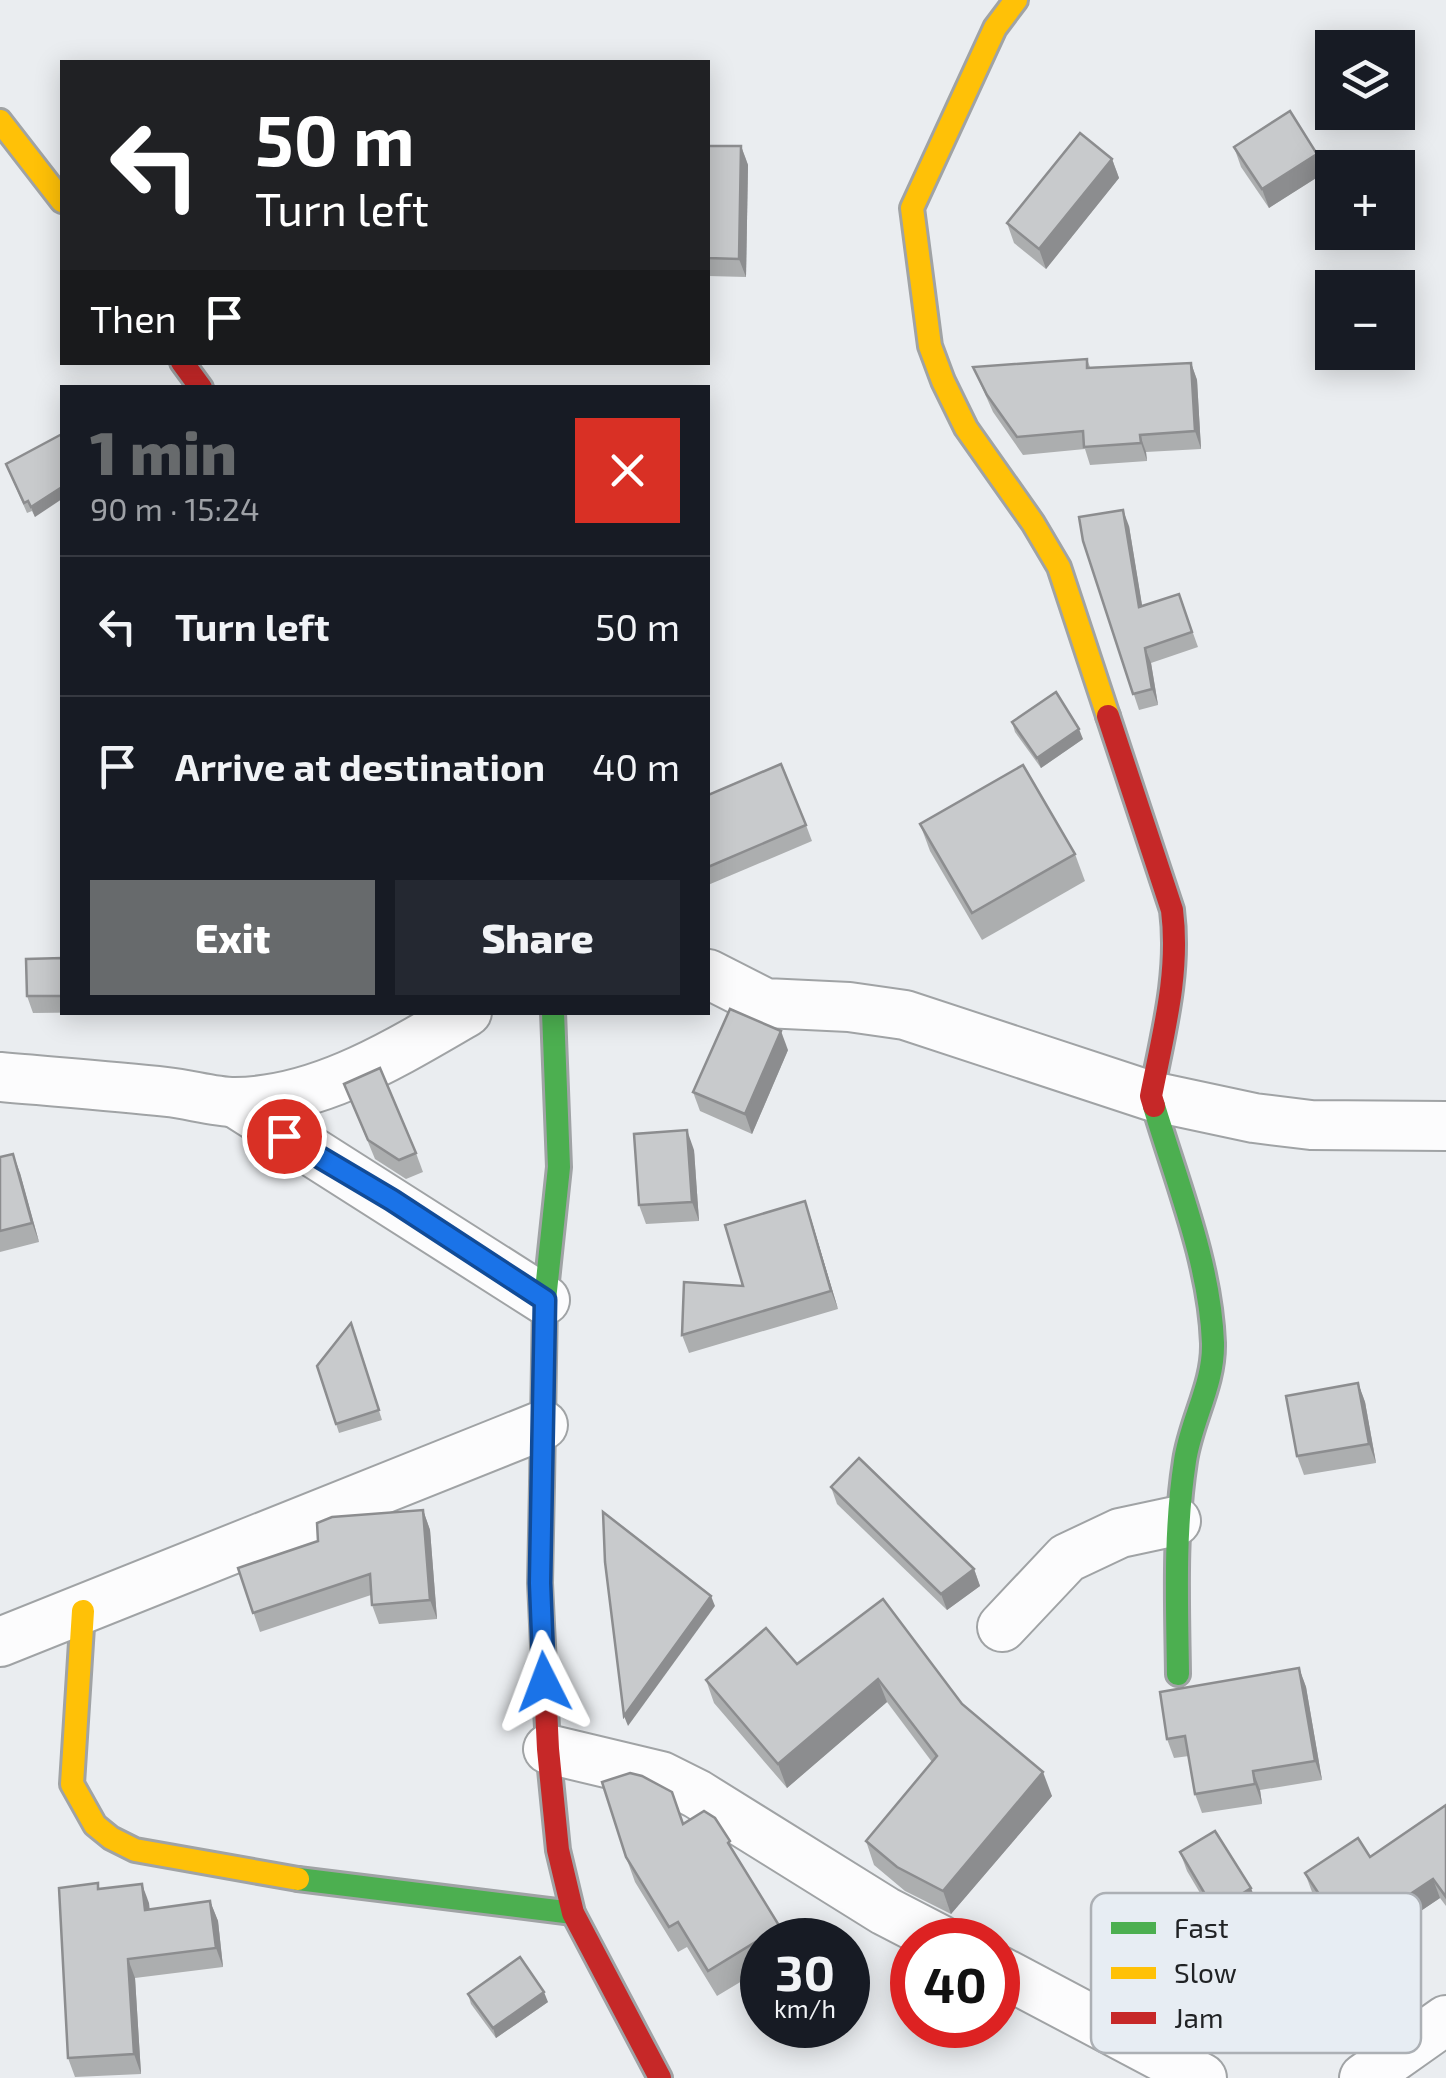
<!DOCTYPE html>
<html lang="en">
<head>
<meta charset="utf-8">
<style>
	:root { --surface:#171b24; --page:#242831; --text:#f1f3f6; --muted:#9ea1a6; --line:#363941; --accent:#676a6c }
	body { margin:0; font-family:"Exo 2",sans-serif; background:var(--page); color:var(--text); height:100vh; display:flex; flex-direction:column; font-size:38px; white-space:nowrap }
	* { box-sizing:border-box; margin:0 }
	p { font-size:32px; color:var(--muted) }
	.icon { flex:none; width:55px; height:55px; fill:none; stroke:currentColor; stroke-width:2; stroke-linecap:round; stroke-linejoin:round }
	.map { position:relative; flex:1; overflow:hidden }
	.sheet { position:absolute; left:60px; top:385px; width:650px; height:630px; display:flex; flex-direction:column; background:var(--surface); border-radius:0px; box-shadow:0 5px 25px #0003 }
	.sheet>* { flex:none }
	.banner { position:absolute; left:60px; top:60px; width:650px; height:305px; border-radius:0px; box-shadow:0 5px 25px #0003; background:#202124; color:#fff; overflow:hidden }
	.tools { position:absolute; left:1315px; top:30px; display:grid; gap:20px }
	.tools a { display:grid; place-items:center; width:100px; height:100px; border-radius:0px; background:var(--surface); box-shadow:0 5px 25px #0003; font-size:50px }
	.speed { position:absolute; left:740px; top:1918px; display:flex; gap:20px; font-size:50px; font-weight:700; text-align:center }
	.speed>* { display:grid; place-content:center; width:130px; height:130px; border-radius:50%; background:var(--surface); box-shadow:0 5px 25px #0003; line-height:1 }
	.speed small { font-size:25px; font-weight:400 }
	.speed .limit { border:15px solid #d22; background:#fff; color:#111 }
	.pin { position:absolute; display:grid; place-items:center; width:85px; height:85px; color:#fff; margin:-42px; border:5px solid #fff; border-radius:50%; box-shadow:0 2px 10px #0007 }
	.me { position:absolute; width:110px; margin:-55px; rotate:357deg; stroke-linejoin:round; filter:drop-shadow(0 0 8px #0008) }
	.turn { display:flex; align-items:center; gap:35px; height:210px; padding:0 30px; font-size:45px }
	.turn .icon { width:130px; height:130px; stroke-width:2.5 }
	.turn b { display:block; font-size:70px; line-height:85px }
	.then { display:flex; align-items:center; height:95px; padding:0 30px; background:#0003; gap:20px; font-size:38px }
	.round { display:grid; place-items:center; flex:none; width:105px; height:105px; border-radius:0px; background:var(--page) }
	.head { display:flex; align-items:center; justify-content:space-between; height:170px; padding:0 30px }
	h1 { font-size:60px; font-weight:800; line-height:75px; color:var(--accent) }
	.action { display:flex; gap:20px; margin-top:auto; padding:20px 30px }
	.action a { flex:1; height:115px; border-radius:0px; background:var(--accent); color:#fff; font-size:40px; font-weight:800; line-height:115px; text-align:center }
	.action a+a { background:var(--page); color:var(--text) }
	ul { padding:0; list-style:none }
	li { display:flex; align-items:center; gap:30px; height:140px; padding:0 30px; border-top:2px solid var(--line) }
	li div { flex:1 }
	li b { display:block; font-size:38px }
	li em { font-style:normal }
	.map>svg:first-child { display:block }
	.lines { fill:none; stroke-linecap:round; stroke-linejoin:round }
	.street-casing { stroke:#a0a3a5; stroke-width:52 }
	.fast-casing { stroke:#a0a3a5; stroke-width:28 }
	.slow-casing { stroke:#a0a3a5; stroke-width:28 }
	.jam-casing { stroke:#a0a3a5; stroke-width:28 }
	.street { stroke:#fcfcfd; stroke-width:48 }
	.fast { stroke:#4caf50; stroke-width:22 }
	.slow { stroke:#ffc107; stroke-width:22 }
	.jam { stroke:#c62828; stroke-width:22 }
	.wall { fill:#acaeaf }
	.shaded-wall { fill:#8c8d8f }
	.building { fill:#c8cacc; stroke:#8c8d8f; stroke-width:2.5 }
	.route-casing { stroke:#114b97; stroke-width:25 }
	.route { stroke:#1a73e8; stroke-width:18 }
	.key { fill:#e7edf3; stroke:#acb0b5; stroke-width:2.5 }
	.key-label { font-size:28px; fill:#212325 }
</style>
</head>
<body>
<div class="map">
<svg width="1446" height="2078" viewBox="0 0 1446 2078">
	<rect width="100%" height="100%" fill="#eaedf0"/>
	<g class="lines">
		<g class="street-casing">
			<g id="street">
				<path d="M 708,974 L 765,1003 L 849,1007 L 905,1015 L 1151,1096 L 1254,1118 L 1311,1125 L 1446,1126"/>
				<path d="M 0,1077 C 56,1082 112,1086 167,1092 C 189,1094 213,1102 235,1102 C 320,1101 396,1053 467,1012"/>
				<path d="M 234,1102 L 545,1300"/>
				<path d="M 1002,1627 L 1067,1558 L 1120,1533 L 1176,1521"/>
				<path d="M 0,1642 L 543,1425"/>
				<path d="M 548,1749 L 661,1776 L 697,1794 L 885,1911 L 941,1940"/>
				<path d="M 998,1970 L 1202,2078"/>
				<path d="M 1364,2078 L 1446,2020"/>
			</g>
		</g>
		<g class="fast-casing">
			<g id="fast">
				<path d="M 1154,1106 C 1177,1183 1210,1263 1213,1343 C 1214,1385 1191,1420 1185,1461 C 1174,1533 1177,1601 1178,1674"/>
				<path d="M 542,1484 L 545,1300 L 559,1167 L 553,1012"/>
				<path d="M 298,1879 L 573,1913"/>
			</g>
		</g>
		<g class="slow-casing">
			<g id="slow">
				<path d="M 1016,0 L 995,28 L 912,208 L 930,346 L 943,381 L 966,428 L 1033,523 L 1059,567 L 1108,716"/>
				<path d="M 0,121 L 62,201"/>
				<path d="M 83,1611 L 72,1784 L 95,1825 L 111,1838 L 135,1850 L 298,1879"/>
			</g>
		</g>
		<g class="jam-casing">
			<g id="jam">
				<path d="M 182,362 L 201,388"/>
				<path d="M 1108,716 L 1172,910 C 1180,973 1163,1034 1151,1096 L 1154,1106"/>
				<path d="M 542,1484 L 540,1583 L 548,1749 L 558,1850 L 573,1913 L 660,2078"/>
			</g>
		</g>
		<use href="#street" class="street"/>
		<use href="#fast" class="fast"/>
		<use href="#slow" class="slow"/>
		<use href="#jam" class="jam"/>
	</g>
	<g class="wall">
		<path d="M 708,146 L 741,146 L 748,165 L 746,277 L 708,276 Z"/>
		<path d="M 1234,147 L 1317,154 L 1324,173 L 1269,208 L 1241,167 Z"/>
		<path d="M 1112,159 L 1119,178 L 1046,269 L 1014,243 L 1007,223 Z"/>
		<path d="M 1087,359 L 1090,367 L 1191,363 L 1197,380 L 1201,449 L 1146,452 L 1147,461 L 1090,465 L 1085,449 L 1023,455 L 993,412 L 973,367 Z"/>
		<path d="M 62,434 L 35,517 L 32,511 L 27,513 L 10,474 Z"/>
		<path d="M 1129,526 L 1142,606 L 1179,594 L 1198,647 L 1151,663 L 1158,705 L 1139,710 L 1083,541 Z"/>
		<path d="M 1012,722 L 1083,739 L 1041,768 L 1015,732 Z"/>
		<path d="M 708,795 L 806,825 L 812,841 L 708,885 Z"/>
		<path d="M 920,824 L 1075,854 L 1085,881 L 982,940 L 930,851 Z"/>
		<path d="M 62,958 L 62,1012 L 123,1012 L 33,1013 L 27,996 Z"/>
		<path d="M 788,1050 L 752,1134 L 700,1111 L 693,1092 Z"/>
		<path d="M 344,1084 L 416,1153 L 423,1172 L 406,1179 L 375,1159 Z"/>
		<path d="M 694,1150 L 699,1221 L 646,1224 L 639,1205 Z"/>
		<path d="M 0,1157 L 20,1173 L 39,1242 L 0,1252 Z"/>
		<path d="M 811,1219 L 838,1309 L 689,1353 L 682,1335 L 743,1286 Z"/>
		<path d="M 351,1323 L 382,1420 L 339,1433 L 317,1366 Z"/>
		<path d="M 1358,1383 L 1365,1402 L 1376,1463 L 1304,1475 L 1297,1456 Z"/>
		<path d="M 831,1487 L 974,1569 L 980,1586 L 947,1610 L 837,1504 Z"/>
		<path d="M 423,1510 L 430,1530 L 437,1619 L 379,1624 L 372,1605 L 371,1595 L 260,1632 L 238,1568 L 318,1541 Z"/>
		<path d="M 883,1599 L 962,1704 L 1052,1796 L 951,1914 L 905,1891 L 874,1865 L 866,1841 L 932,1762 L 887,1702 L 787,1788 L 714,1703 L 706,1680 L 797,1664 Z"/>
		<path d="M 1299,1668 L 1306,1687 L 1322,1780 L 1260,1790 L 1262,1804 L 1202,1813 L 1195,1794 L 1189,1756 L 1174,1758 L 1167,1739 Z"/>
		<path d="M 1446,1805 L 1446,1906 L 1440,1898 L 1354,1956 L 1312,1892 L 1305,1873 L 1370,1857 Z"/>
		<path d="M 684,1823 L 734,1853 L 780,1927 L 785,1940 L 762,1940 L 762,1969 L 717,1996 L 687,1947 L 678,1952 L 635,1882 L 626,1857 Z"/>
		<path d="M 1180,1852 L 1258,1907 L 1222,1930 L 1187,1871 Z"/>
		<path d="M 142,1884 L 149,1909 L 210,1901 L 218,1921 L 223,1967 L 135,1978 L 141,2074 L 75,2077 L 68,2058 L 100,1889 Z"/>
		<path d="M 468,1994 L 548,2002 L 496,2038 L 471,2004 Z"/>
	</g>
	<g class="shaded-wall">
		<path d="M 741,146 L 748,165 L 746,277 L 739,259 Z"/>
		<path d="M 1317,154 L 1324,173 L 1269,208 L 1262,189 Z"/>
		<path d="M 1112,159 L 1119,178 L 1046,269 L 1039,249 Z"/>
		<path d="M 1191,363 L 1197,380 L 1201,449 L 1195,431 Z"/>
		<path d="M 1140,435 L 1146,452 L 1147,461 L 1141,443 Z"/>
		<path d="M 62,487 L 62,499 L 35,517 L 31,507 Z"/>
		<path d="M 1123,510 L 1129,526 L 1145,623 L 1139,607 Z"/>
		<path d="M 1145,648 L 1151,663 L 1158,705 L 1152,689 Z"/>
		<path d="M 1079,729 L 1083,739 L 1041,768 L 1037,758 Z"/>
		<path d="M 781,1031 L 788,1050 L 752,1134 L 745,1114 Z"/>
		<path d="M 687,1130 L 694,1150 L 699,1221 L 692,1202 Z"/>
		<path d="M 13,1154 L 20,1173 L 39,1242 L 32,1223 Z"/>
		<path d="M 805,1201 L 811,1219 L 838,1309 L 831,1291 Z"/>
		<path d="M 1358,1383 L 1365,1402 L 1376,1463 L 1369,1444 Z"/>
		<path d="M 423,1510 L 430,1530 L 437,1619 L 430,1600 Z"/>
		<path d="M 974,1569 L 980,1586 L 947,1610 L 941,1594 Z"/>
		<path d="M 711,1596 L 715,1606 L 628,1726 L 624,1716 Z"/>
		<path d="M 1299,1668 L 1306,1687 L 1322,1780 L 1315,1761 Z"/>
		<path d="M 878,1679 L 887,1702 L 787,1788 L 778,1764 Z"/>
		<path d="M 1253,1771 L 1260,1790 L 1262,1804 L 1255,1784 Z"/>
		<path d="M 1043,1772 L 1052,1796 L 951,1914 L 943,1891 Z"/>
		<path d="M 1433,1879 L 1440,1898 L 1354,1956 L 1347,1936 Z"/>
		<path d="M 142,1884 L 149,1903 L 152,1929 L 145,1910 Z"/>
		<path d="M 1251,1888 L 1258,1907 L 1222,1930 L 1215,1911 Z"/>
		<path d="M 210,1901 L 218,1921 L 223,1967 L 216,1948 Z"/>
		<path d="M 128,1959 L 135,1978 L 141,2074 L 134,2054 Z"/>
		<path d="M 544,1992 L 548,2002 L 496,2038 L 493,2028 Z"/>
	</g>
	<g class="building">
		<path d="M 1290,111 L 1317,154 L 1262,189 L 1234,147 Z"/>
		<path d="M 1080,133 L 1112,159 L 1039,249 L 1007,223 Z"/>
		<path d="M 708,146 L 741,146 L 739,259 L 708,258 Z"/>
		<path d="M 1087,359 L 1087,368 L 1191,363 L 1195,431 L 1140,435 L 1141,443 L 1084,447 L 1083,431 L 1017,437 L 987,395 L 973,367 Z"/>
		<path d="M 62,434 L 62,487 L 31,507 L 28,501 L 24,503 L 6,464 Z"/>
		<path d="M 1123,510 L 1139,607 L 1179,594 L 1192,632 L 1145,648 L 1152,689 L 1133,694 L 1083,541 L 1079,517 Z"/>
		<path d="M 1056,692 L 1079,729 L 1037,758 L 1012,722 Z"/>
		<path d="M 781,764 L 806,825 L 708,867 L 708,795 Z"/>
		<path d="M 1023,765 L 1075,854 L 972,913 L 920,824 Z"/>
		<path d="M 62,958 L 62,996 L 27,996 L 26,959 Z"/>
		<path d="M 730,1009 L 781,1031 L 745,1114 L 693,1092 Z"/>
		<path d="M 380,1068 L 416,1153 L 399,1160 L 368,1140 L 344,1084 Z"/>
		<path d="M 687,1130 L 692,1202 L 639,1205 L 634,1134 Z"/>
		<path d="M 13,1154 L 32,1223 L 0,1231 L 0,1157 Z"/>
		<path d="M 805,1201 L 831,1291 L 682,1335 L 684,1282 L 743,1286 L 725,1225 Z"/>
		<path d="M 351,1323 L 379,1410 L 336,1424 L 317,1366 Z"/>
		<path d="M 1358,1383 L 1369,1444 L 1297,1456 L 1286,1396 Z"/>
		<path d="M 859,1458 L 974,1569 L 941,1594 L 831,1487 Z"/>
		<path d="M 423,1510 L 430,1600 L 372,1605 L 370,1574 L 253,1613 L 238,1568 L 318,1541 L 317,1523 L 332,1517 Z"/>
		<path d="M 603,1512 L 711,1596 L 624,1716 L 605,1562 Z"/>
		<path d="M 883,1599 L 962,1704 L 1043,1772 L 943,1891 L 897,1867 L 866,1841 L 937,1756 L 878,1679 L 778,1764 L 706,1680 L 766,1628 L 797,1664 Z"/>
		<path d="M 1299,1668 L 1315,1761 L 1253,1771 L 1255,1784 L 1195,1794 L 1185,1736 L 1167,1739 L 1160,1692 Z"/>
		<path d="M 630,1773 L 642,1776 L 672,1792 L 683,1824 L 704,1811 L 715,1818 L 730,1841 L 728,1843 L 780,1927 L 708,1971 L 678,1922 L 669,1927 L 626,1857 L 602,1782 Z"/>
		<path d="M 1446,1805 L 1446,1897 L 1433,1879 L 1347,1936 L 1305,1873 L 1358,1838 L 1370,1857 Z"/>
		<path d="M 1215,1831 L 1251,1888 L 1215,1911 L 1180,1852 Z"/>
		<path d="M 98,1883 L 98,1889 L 142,1884 L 145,1910 L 210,1901 L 216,1948 L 128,1959 L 134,2054 L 68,2058 L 59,1888 Z"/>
		<path d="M 520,1957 L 544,1992 L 493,2028 L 468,1994 Z"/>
	</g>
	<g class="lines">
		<g class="route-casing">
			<path id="route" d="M 284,1136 L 392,1200 L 545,1300 L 540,1583 L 544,1682"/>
		</g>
		<use href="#route" class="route"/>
	</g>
	<rect x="1091" y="1893" width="330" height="160" rx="15" class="key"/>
	<rect x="1111" y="1922" width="45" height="12" fill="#4caf50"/>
	<rect x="1111" y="1967" width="45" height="12" fill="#ffc107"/>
	<rect x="1111" y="2012" width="45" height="12" fill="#c62828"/>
	<g class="key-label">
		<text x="1174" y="1938">Fast</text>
		<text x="1174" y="1983">Slow</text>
		<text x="1174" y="2028">Jam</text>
	</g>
</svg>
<div class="tools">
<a><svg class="icon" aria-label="layers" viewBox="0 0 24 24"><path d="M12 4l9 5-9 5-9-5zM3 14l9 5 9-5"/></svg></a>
<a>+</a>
<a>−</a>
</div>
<div class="speed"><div>30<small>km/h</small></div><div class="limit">40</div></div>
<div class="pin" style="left:284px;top:1136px;background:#d93025"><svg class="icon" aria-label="arrive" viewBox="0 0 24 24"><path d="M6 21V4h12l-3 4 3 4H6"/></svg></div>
<svg class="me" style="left:544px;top:1682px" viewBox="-20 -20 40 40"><path d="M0-17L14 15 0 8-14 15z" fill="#1a73e8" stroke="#fff" stroke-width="4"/></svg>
<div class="banner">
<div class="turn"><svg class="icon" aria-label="left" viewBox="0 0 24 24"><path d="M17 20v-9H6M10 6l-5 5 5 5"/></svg><div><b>50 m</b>Turn left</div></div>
<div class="then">Then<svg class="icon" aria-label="arrive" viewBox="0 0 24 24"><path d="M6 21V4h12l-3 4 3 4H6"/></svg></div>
</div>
<section class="sheet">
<div class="head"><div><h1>1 min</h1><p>90 m · 15:24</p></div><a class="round" style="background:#d93025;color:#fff"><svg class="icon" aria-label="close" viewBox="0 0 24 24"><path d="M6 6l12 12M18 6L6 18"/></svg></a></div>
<ul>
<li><svg class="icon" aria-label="left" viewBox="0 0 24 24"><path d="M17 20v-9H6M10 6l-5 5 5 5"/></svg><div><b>Turn left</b></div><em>50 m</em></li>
<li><svg class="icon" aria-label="arrive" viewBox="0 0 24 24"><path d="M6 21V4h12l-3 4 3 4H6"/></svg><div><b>Arrive at destination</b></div><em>40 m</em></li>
</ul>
<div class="action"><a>Exit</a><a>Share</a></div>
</section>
</div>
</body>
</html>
